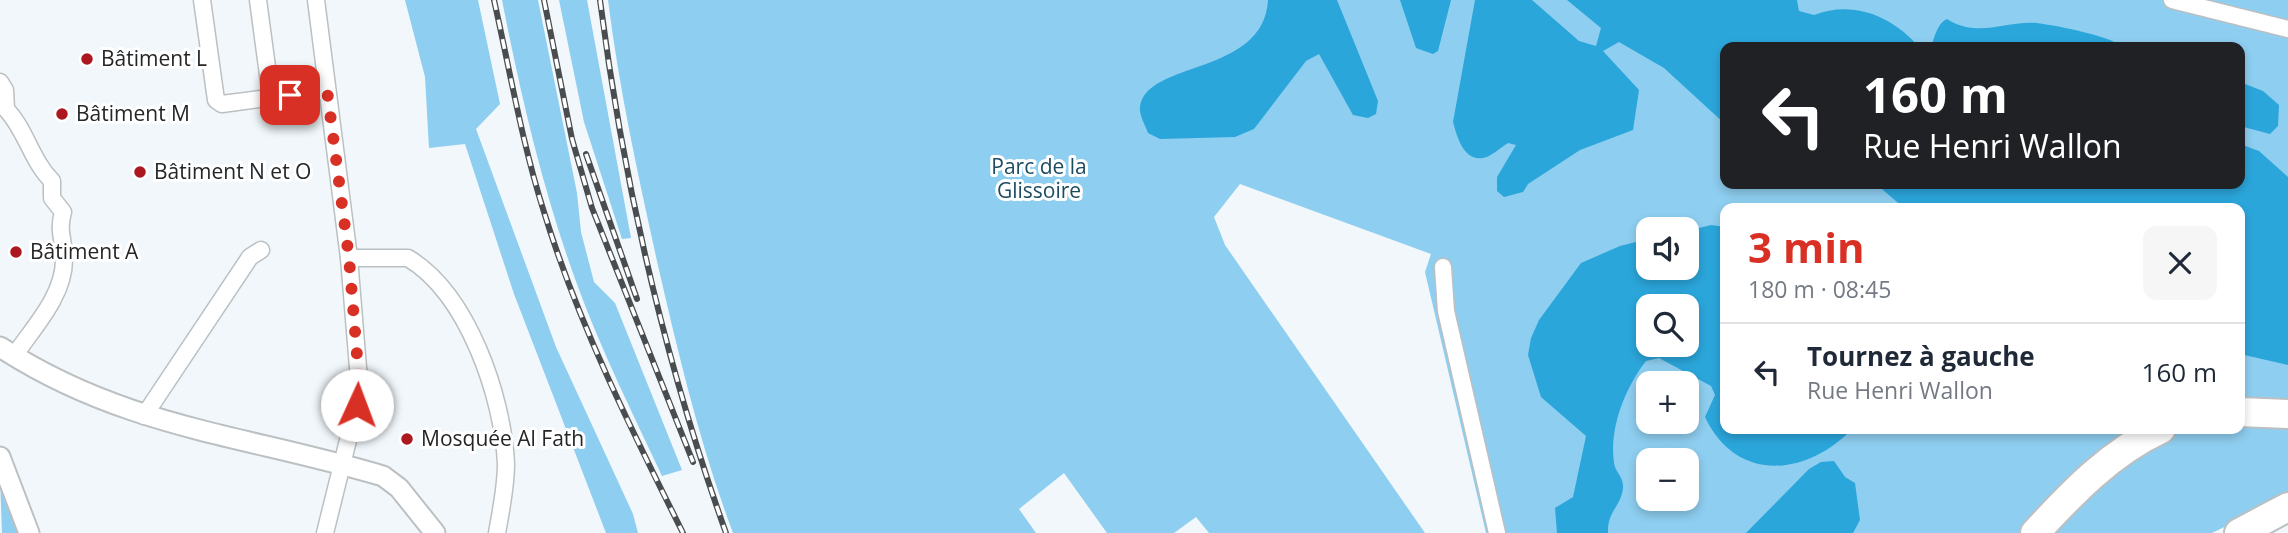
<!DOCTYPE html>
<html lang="fr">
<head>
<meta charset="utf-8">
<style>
	:root { --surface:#fff; --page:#f6f6f7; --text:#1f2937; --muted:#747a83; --line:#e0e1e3; --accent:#d93025 }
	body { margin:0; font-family:"Open Sans",sans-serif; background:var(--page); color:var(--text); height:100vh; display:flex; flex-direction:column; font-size:26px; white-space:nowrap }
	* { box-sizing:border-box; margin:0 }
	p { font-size:23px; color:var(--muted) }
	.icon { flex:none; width:38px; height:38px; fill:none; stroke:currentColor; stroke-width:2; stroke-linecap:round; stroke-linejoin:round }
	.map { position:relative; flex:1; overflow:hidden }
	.side { position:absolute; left:1720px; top:203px; width:525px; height:231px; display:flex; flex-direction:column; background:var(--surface); border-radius:14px; box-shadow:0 4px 10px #0003 }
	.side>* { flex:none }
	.hud { position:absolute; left:1720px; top:42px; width:525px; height:147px; border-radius:14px; box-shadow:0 4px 10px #0003; background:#202124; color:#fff; overflow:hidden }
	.tools { position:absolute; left:1636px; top:217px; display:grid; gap:14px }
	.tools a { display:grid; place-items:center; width:63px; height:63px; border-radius:14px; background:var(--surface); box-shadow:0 4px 10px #0003; font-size:35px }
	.pin { position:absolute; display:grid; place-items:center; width:60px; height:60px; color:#fff; margin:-30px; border-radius:14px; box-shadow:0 4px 10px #0006 }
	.me { position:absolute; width:77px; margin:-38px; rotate:2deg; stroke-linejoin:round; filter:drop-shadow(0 0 5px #0008) }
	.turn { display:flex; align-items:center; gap:24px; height:147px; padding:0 28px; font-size:32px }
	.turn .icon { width:91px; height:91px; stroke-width:2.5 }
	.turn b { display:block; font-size:49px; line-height:60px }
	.round { display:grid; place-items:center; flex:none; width:74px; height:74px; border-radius:14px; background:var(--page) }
	.overview { display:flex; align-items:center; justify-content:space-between; height:119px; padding:0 28px }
	h1 { font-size:42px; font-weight:700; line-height:52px; color:var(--accent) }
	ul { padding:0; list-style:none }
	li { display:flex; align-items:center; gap:21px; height:98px; padding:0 28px; border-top:2px solid var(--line) }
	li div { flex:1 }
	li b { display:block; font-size:26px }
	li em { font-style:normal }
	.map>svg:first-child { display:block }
	.green { fill:#8ecef0; fill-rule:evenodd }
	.water { fill:#2ba6db; fill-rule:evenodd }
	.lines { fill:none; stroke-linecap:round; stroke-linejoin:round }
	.minor-casing { stroke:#bbc0c3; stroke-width:19 }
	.tertiary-casing { stroke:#bbc0c3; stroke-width:23 }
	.motorway-casing { stroke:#bbc0c3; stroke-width:32 }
	.minor { stroke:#fff; stroke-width:16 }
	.tertiary { stroke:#fff; stroke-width:19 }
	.motorway { stroke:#fff; stroke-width:28 }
	.rail-casing { stroke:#4a4d4f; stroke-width:6 }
	.rail { stroke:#fff; stroke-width:3.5; stroke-dasharray:10; stroke-linecap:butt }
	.route { stroke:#d93025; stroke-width:12; stroke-dasharray:0 21.6 }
	.poi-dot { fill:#ab1820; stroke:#fff; stroke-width:2.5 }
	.labels { text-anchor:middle; stroke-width:6; stroke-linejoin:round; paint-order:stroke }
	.poi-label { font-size:21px; fill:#242628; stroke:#fff; text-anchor:start }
	.park-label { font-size:21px; fill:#1c4b62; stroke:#fff }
</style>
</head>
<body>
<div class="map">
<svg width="2288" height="533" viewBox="0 0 2288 533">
	<rect width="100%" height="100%" fill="#f1f7fb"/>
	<g class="green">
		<path d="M 405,0 L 478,0 L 500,104 L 476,129 L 556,347 L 633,514 L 638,533 L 606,533 L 514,294 L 465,144 L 429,148 L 425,77 Z"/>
		<path d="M 502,0 L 538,0 L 577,193 L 581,232 L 594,282 L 615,303 L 682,470 L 662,476 C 633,414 602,352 578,287 C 544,195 521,97 502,0 Z"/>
		<path d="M 559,0 L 587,0 L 631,238 L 622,239 L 584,122 Z"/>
		<path d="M 608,0 L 2288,0 L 2288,405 L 2240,402 L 2240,208 L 1726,208 L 1726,429 L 2147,429 L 2026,533 L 1486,533 L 1425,272 L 1431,254 L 1240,184 L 1214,217 L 1225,245 L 1425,533 L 1209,533 L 1196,517 L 1174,533 L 1107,533 L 1064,473 L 1019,509 L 1036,533 L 733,533 C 700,445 678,353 657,261 C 638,175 619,88 608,0 ZM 1726,47 L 2240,47 L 2240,184 L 1726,184 ZM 1648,229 L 1687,229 L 1687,268 L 1648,268 ZM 1648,306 L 1687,306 L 1687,345 L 1648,345 ZM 1648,383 L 1687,383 L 1687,422 L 1648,422 ZM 1648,460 L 1687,460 L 1687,499 L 1648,499 Z"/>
		<path d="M 2240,419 L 2288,422 L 2288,496 L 2212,533 L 2046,533 C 2084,496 2128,445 2181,430 C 2198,425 2222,429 2240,429 Z"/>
		<path d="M 0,477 L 20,533 L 2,533 Z"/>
	</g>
	<g class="water">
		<path d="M 1268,0 L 1337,0 L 1378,101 L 1376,114 L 1368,118 L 1353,115 L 1319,54 L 1306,61 L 1254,129 L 1235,137 L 1160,139 L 1148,133 C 1145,125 1139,115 1140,107 C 1146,60 1264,76 1268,0 Z"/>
		<path d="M 1400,0 L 1451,0 L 1438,51 L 1433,54 L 1416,48 Z"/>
		<path d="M 1475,0 L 1532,0 L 1579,41 L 1596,46 L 1601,28 L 1567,0 L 1797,0 L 1799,11 L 1814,15 C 1853,0 1892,16 1919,47 L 1819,47 L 1816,43 L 1805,42 L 1803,47 L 1726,47 L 1725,124 L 1664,68 L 1619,42 L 1603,51 L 1639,90 L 1633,130 L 1580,150 L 1528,184 L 1523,192 L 1504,197 L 1497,191 L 1497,177 L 1516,145 L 1508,143 C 1501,147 1491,157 1483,158 C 1463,161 1457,136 1453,122 Z"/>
		<path d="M 1947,19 C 1978,39 2006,20 2037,23 C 2063,27 2102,34 2125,47 L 1939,47 L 1932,44 C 1935,35 1938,23 1947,19 Z"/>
		<path d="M 2240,82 L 2263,91 L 2279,105 L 2278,126 L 2270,134 L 2240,126 Z"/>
		<path d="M 2240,144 L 2259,151 L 2288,177 L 2288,365 L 2240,354 L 2240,208 L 1904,208 L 1876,184 L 2240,184 Z"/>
		<path d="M 1711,225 L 1725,227 L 1726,429 L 1852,429 C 1807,476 1737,484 1705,417 L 1715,395 L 1711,386 L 1659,358 L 1646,361 C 1625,388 1609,428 1614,463 C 1615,472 1624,477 1623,488 C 1621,507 1607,511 1608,533 L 1557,533 L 1555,508 L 1573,497 L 1586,436 L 1541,397 L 1528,355 L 1531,338 L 1539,320 L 1581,263 L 1620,246 L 1648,239 L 1648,268 L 1687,268 L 1687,231 ZM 1687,306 L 1687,345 L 1648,345 L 1648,306 Z"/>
		<path d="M 1834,461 L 1845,477 L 1855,483 L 1860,520 L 1853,533 L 1746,533 L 1809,469 L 1821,462 Z"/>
	</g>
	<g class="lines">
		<g class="minor-casing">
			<g id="minor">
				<path d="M 202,0 L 216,100 L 222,104 L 327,90"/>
				<path d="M 258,0 L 271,97"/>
				<path d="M 316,0 L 349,258 L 360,392 L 325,533"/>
				<path d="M 2172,0 L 2288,29"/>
				<path d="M 0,82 L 5,90 L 6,109 C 26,130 31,160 52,181 L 52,198 L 63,212 C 57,233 65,241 64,260 C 64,296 33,328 14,356"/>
				<path d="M 349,258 L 408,258 C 468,294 503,397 506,464 C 506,487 501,510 497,533"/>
				<path d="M 1443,267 L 1446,311 L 1497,533"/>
				<path d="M 144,416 L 250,257 L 261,250"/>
			</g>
		</g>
		<g class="tertiary-casing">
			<g id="tertiary">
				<path d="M 0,347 C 124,428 246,435 383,476 L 399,488 L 435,533"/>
				<path d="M 0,457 L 29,533"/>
			</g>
		</g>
		<g class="motorway-casing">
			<g id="motorway">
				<path d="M 2240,412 L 2288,414"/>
				<path d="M 2035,533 C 2072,493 2111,452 2161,429"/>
				<path d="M 2239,533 L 2288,507"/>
			</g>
		</g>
		<use href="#minor" class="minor"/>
		<use href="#tertiary" class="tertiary"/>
		<use href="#motorway" class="motorway"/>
		<g class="rail-casing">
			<g id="rail">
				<path d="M 494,0 C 510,71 522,143 544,212 C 578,323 631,429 683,533"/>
				<path d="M 544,0 L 572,139 L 592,208 L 693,462"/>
				<path d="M 600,0 C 623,180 665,362 726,533"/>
				<path d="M 586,154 L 637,299"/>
			</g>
		</g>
		<use href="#rail" class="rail"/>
	</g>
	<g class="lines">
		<path class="route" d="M 290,95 L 327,90 L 349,258 L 360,392 L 357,405"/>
	</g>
	<g class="poi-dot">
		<circle cx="87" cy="59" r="7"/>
		<circle cx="62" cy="114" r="7"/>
		<circle cx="140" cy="172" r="7"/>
		<circle cx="16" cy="252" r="7"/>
		<circle cx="407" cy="439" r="7"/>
	</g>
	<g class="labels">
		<g class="poi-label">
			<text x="101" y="66">Bâtiment L</text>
			<text x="76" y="121">Bâtiment M</text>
			<text x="154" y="179">Bâtiment N et O</text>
			<text x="30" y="259">Bâtiment A</text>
			<text x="421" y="446">Mosquée Al Fath</text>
		</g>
		<g class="park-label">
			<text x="1039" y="174">Parc de la<tspan x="1039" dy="24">Glissoire</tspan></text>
		</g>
	</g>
</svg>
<div class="tools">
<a><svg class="icon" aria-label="sound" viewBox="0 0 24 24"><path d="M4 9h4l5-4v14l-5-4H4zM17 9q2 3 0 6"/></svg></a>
<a><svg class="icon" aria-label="search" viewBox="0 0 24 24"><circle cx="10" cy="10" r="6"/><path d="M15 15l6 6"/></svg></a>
<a>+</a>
<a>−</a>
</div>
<div class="pin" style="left:290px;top:95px;background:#d93025"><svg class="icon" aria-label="arrive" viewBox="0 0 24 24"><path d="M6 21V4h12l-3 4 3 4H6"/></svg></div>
<svg class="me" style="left:357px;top:405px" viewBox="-20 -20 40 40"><circle r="19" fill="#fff"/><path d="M0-13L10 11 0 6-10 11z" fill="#d93025"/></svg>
<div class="hud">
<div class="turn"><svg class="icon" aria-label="left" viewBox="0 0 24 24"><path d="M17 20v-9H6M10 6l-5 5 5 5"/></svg><div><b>160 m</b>Rue Henri Wallon</div></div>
</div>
<section class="side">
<div class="overview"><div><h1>3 min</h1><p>180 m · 08:45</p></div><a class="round"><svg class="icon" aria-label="close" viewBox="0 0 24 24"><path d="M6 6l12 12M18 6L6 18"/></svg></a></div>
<ul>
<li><svg class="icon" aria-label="left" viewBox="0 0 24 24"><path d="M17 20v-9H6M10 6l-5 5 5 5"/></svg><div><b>Tournez à gauche</b><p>Rue Henri Wallon</p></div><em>160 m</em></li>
</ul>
</section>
</div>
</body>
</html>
